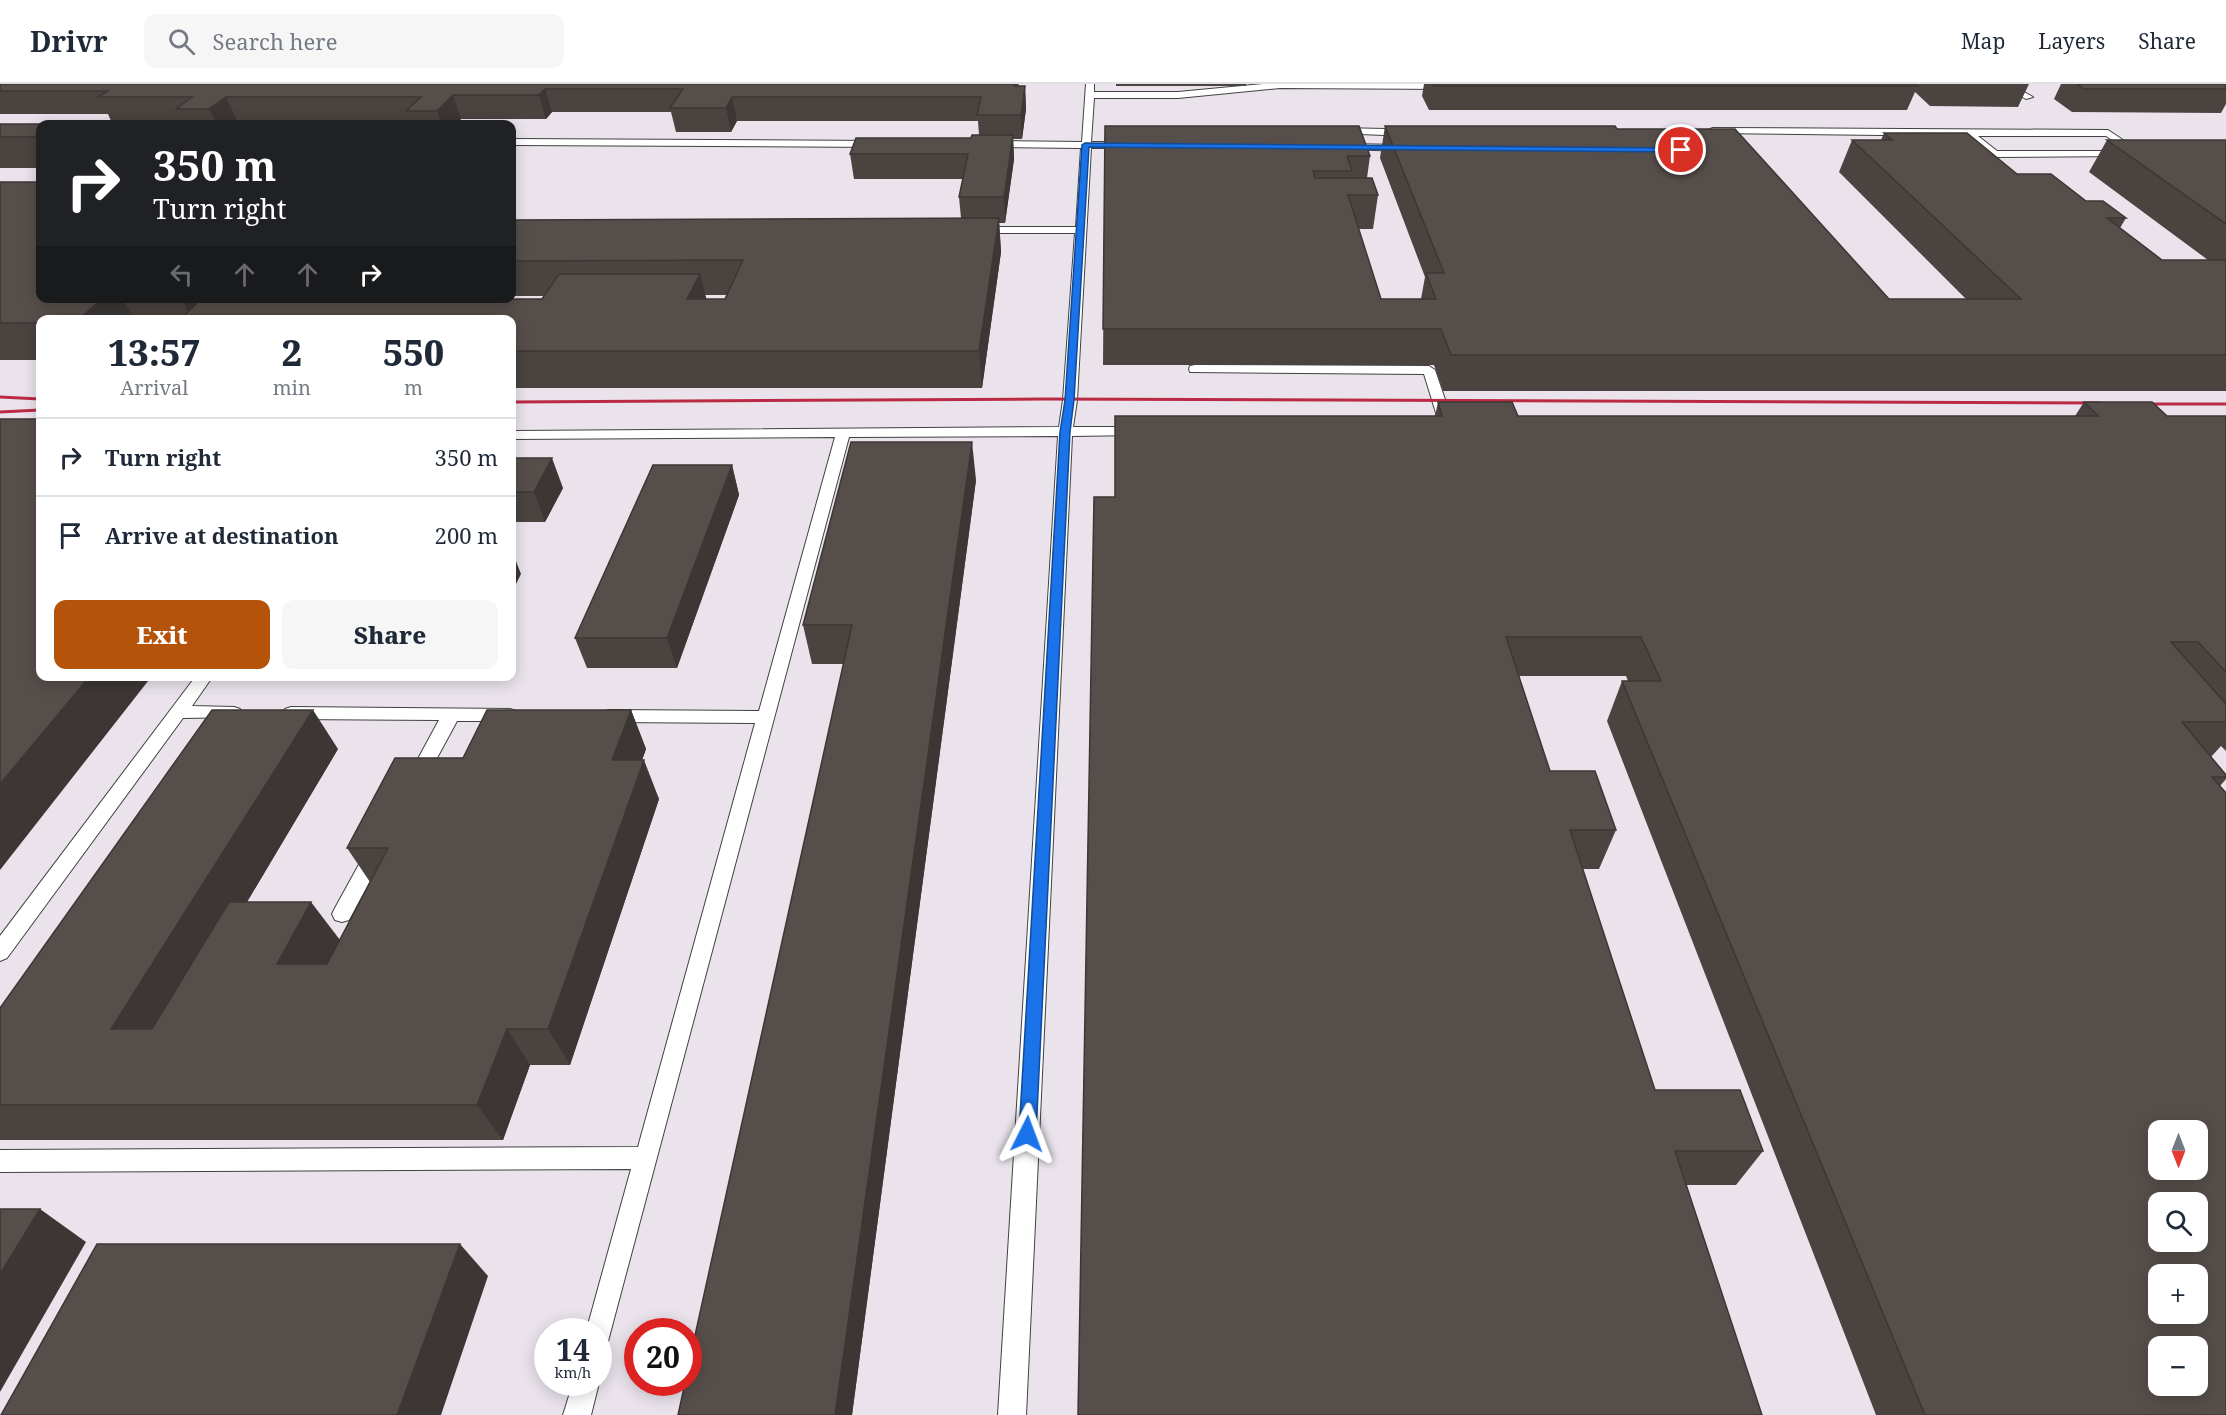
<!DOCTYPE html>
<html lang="en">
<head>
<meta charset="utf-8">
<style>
	:root { --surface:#fff; --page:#f6f6f7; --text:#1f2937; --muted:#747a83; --line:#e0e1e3; --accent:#b45309 }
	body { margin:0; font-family:"Noto Serif",serif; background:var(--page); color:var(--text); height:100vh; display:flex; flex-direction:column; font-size:22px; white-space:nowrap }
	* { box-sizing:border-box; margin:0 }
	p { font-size:20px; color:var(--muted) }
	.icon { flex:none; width:33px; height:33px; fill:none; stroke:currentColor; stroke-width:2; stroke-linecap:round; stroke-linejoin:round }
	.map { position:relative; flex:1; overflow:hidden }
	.details { position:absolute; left:36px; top:231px; width:480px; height:366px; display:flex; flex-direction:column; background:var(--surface); border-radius:12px; box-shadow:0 3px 15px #0003 }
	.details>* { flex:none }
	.hud { position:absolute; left:36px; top:36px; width:480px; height:183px; border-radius:12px; box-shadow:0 3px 15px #0003; background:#202124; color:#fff; overflow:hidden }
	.needle { width:39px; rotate:180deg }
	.tools { position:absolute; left:2148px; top:1036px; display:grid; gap:12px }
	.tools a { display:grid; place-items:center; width:60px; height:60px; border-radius:12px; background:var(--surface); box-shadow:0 3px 15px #0003; font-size:30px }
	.speed { position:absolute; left:534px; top:1234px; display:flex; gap:12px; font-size:30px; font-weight:700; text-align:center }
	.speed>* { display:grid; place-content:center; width:78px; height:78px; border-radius:50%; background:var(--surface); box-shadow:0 3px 15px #0003; line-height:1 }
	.speed small { font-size:15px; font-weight:400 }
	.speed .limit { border:9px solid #d22; background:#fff; color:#111 }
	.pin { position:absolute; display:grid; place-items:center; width:51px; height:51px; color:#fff; margin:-26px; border:3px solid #fff; border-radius:50%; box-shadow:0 2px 6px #0007 }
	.me { position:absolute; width:66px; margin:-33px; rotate:3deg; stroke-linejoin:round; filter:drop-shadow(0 0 4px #0008) }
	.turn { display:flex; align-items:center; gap:21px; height:126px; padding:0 18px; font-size:27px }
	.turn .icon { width:78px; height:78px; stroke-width:2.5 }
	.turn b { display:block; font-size:42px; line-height:51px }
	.lanes { display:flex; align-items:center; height:57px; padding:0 18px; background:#0003; justify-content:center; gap:30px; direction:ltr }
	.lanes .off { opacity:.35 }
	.eta { display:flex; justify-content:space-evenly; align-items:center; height:102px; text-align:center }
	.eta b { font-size:36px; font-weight:800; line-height:42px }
	.button { display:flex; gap:12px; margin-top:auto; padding:12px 18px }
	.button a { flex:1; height:69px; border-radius:12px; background:var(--accent); color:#fff; font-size:24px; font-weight:800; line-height:69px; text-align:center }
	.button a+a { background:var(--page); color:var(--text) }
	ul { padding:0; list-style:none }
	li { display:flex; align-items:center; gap:18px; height:78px; padding:0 18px; border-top:2px solid var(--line) }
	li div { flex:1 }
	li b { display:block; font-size:22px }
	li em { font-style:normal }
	header { display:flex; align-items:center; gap:36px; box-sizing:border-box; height:84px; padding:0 30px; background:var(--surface); border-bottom:2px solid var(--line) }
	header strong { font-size:28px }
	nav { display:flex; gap:33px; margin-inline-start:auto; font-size:21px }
	.search { width:420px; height:54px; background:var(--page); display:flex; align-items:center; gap:15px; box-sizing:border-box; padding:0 21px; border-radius:12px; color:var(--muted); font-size:22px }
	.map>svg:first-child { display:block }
	.industrial { fill:#eae3ec; fill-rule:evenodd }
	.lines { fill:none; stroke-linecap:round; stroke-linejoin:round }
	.lane-casing { stroke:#414141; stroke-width:2 }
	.lane { fill:#fff; fill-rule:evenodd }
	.rail { stroke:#ba2a43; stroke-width:3 }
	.wall { fill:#4a4340; fill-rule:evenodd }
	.shaded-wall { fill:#3c3734 }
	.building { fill:#564e4b; stroke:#3c3734; stroke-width:1.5; fill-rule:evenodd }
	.route { fill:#1a73e8; stroke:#114b97; stroke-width:1.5 }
</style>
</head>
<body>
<header>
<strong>Drivr</strong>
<div class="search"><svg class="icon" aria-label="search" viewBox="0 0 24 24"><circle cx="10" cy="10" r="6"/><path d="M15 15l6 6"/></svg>Search here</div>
<nav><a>Map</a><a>Layers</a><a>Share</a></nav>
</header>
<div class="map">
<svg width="2226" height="1331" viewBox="0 0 2226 1331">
	<rect width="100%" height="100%" fill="#fefaef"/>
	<path class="industrial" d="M 0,0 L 2226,0 L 2226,1331 L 0,1331 ZM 40,40 L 512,40 L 512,214 L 40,214 ZM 40,236 L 512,236 L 512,592 L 40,592 ZM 2158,1047 L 2198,1047 L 2198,1086 L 2158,1086 ZM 2158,1119 L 2198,1119 L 2198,1158 L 2158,1158 ZM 2158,1191 L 2198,1191 L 2198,1230 L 2158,1230 ZM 548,1248 L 598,1248 L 598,1299 L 548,1299 ZM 638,1248 L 688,1248 L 688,1299 L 638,1299 ZM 2158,1263 L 2198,1263 L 2198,1302 L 2158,1302 Z"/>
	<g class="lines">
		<g class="lane-casing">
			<g id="lane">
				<path d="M 1086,0 L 1094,0 L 1094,8 L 1178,8 L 1263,0 L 1450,0 L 1451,2 L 1447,5 L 1280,4 L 1178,14 L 1094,14 L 1091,58 L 1128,58 L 1133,61 L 1128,64 L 1091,64 L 1077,316 L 1073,343 L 1138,343 L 1145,347 L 1138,351 L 1072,352 L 1026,1331 L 998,1331 L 1058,352 L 849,353 L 607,1261 L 598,1265 L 598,1248 L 586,1248 L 631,1085 L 0,1088 L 0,1066 L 638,1063 L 755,639 L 609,638 L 603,636 L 600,632 L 603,628 L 609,626 L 759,627 L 835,353 L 512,355 L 512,347 L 1059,343 L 1063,316 L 1075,149 L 975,149 L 970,146 L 975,143 L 1076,143 L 1081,64 L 990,63 L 985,60 L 990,57 L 1082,58 Z"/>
				<path d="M 1999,0 L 2010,0 L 2033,13 L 2026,15 Z"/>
				<path d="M 1339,44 L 1386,45 L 1409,58 L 1401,60 L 1384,51 L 1336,49 L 1334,47 Z"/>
				<path d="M 1713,44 L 2108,46 L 2144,70 L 2136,72 L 2106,52 L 1978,52 L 1997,67 L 2123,67 L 2128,70 L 2126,72 L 1995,73 L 1966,52 L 1710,49 L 1710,45 Z"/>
				<path d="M 512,55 L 879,57 L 884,60 L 879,63 L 512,61 Z"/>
				<path d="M 1344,60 L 1407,61 L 1412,64 L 1407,67 L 1341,65 L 1341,61 Z"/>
				<path d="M 227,214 L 240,214 L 218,236 L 205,236 Z"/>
				<path d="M 1195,281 L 1429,282 L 1435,286 L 1454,342 L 1447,346 L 1440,342 L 1424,290 L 1190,288 L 1189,285 L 1190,282 Z"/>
				<path d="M 196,592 L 213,592 L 192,622 L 234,623 L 240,625 L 243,629 L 240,633 L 183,634 L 7,874 L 0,877 L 0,852 Z"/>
				<path d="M 291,623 L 510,625 L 516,627 L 519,631 L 516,635 L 510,637 L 457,637 L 423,700 L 416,702 L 409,700 L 407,695 L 439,636 L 291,635 L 285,633 L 282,629 L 285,625 Z"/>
				<path d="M 375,761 L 382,764 L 385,769 L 349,836 L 342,838 L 335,836 L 332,830 L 335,824 L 368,764 Z"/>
				<path d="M 598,1297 L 599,1299 L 591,1331 L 563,1331 L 573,1299 L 598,1299 Z"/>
			</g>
		</g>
		<use href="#lane" class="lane"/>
		<g class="rail">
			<path d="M 0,313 L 40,315"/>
			<path d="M 512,318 L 1043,315 L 2100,319"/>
			<path d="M 2136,320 L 2226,320"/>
			<path d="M 0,328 L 40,326"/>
		</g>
	</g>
	<g class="wall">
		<path d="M 0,0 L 1019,0 L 1018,2 L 1025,2 L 1026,25 L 1022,55 L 1013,55 L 1014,75 L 1005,139 L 999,139 L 1001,168 L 982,304 L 512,304 L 512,236 L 40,236 L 40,276 L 0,276 L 0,98 L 40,214 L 542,215 L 545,212 L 512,212 L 512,136 L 961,134 L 959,113 L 963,95 L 854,95 L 850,70 L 971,54 L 979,51 L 978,37 L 737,37 L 731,48 L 676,48 L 671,28 L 552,28 L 546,35 L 461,35 L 456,40 L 411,40 L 410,37 L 237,37 L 233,40 L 389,40 L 40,40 L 40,84 L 0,84 L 0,40 L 183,40 L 181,37 L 111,37 L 108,30 L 0,30 ZM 705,211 L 727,211 L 725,215 L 706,215 Z"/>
		<rect x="1116" y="0" width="130" height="2"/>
		<path d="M 1424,0 L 2029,0 L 2018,23 L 1930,22 L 1915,8 L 1907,26 L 1429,26 L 1422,12 Z"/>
		<path d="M 2061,0 L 2226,0 L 2226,20 L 2221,29 L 2072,28 L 2054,15 Z"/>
		<path d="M 1105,42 L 1370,72 L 1367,94 L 1378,111 L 1373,145 L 1358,145 L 1381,215 L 1421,215 L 1425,193 L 1380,74 L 1385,42 L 1617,45 L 1889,215 L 1966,215 L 1839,88 L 1852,56 L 1881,56 L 1884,49 L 2017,90 L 2086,117 L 2126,134 L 2120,144 L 2162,176 L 2208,176 L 2089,88 L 2107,56 L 2226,56 L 2226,307 L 1443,307 L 1434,281 L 1103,281 Z"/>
		<path d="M 1438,318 L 1518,332 L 2075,332 L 2084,318 L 2167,332 L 2226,332 L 2226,667 L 2221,662 L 2211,673 L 2226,691 L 2226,695 L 2220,702 L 2226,1331 L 1876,1331 L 1607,637 L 1622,597 L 1628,597 L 1626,592 L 1519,592 L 1550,687 L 1616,746 L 1599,785 L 1582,785 L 1655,1006 L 1763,1067 L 1736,1101 L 1686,1101 L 1115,413 L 1435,332 Z"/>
		<path d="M 512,374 L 563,404 L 545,438 L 512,438 Z"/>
		<path d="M 732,381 L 739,411 L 677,584 L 587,584 L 575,554 Z"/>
		<path d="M 976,396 L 852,1331 L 678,1331 L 844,580 L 812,580 L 803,541 Z"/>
		<path d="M 631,626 L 646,665 L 642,676 L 659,715 L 570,981 L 530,981 L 503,1056 L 0,1056 L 0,924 L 338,665 L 247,818 L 340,856 L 370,798 L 347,764 L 463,674 Z"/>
	</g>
	<g class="shaded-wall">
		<path d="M 1025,2 L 1026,25 L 1022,55 L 1021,31 Z"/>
		<path d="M 545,5 L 552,28 L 546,35 L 539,11 Z"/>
		<path d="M 453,11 L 461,35 L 456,40 L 442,40 L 437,27 Z"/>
		<path d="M 226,13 L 237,37 L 232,40 L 217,40 L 209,25 Z"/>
		<path d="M 732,13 L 737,37 L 731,48 L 726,24 Z"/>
		<path d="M 1013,51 L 1014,75 L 1005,139 L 1004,113 Z"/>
		<path d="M 999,134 L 1001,168 L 982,304 L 979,267 Z"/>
		<path d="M 700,190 L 709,225 L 687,215 Z"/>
		<path d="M 103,214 L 122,214 L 135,236 L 78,236 Z"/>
		<path d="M 181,214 L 220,214 L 198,236 L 192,236 Z"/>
		<path d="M 972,358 L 976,396 L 852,1331 L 835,1331 Z"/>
		<path d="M 552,374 L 563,404 L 545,438 L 534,408 Z"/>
		<path d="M 732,381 L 739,411 L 677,584 L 667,554 Z"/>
		<path d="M 512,467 L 521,490 L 512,508 Z"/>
		<path d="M 90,592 L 152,592 L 0,786 L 0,700 Z"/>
		<path d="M 313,626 L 338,665 L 150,981 L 111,945 Z"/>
		<path d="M 631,626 L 646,665 L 628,715 L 612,676 Z"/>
		<path d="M 644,676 L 659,715 L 570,981 L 548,945 Z"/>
		<path d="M 311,818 L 340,856 L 309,917 L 277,880 Z"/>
		<path d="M 507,945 L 530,981 L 503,1056 L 477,1021 Z"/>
		<path d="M 40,1125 L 86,1158 L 0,1308 L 0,1190 Z"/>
		<path d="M 460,1160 L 488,1192 L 441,1331 L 397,1331 Z"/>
	</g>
	<g class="building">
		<path d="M 0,0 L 1014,0 L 1014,2 L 1025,2 L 1021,31 L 977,31 L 981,13 L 732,13 L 726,24 L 670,24 L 683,5 L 545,5 L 539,11 L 453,11 L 437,27 L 406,27 L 421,13 L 226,13 L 209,25 L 176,25 L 192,13 L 98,13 L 108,7 L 0,7 Z"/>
		<path d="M 1432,0 L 1914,0 L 1917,2 L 1433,2 Z"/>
		<path d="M 2077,0 L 2226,0 L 2226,5 L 2084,5 Z"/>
		<path d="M 0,40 L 389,40 L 40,40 L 40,53 L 0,53 Z"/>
		<path d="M 1105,42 L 1359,42 L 1370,72 L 1347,72 L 1352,87 L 1313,87 L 1315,94 L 1372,94 L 1378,111 L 1348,111 L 1381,215 L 1436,215 L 1426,189 L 1444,189 L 1385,42 L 1615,42 L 1617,45 L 1735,45 L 1889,215 L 2021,215 L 1852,56 L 1892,56 L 1884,49 L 1967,49 L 2017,90 L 2051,90 L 2086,117 L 2103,117 L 2126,134 L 2107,134 L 2162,176 L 2226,176 L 2226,271 L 1451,271 L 1441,245 L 1103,245 Z"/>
		<path d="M 972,51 L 1013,51 L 1004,113 L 959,113 L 968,70 L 850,70 L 856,54 L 971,54 Z"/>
		<path d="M 2107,56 L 2226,56 L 2226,140 Z"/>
		<path d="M 0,98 L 40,98 L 40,214 L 103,214 L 78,236 L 40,236 L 40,239 L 0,239 Z"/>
		<path d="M 999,134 L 979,267 L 512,267 L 512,236 L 180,236 L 201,215 L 542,215 L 559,190 L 700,190 L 687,215 L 725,215 L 743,176 L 512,177 L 512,136 Z"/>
		<path d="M 1438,318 L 1512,318 L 1518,332 L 2098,332 L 2084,318 L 2152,318 L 2167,332 L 2226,332 L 2226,588 L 2198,558 L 2171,558 L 2226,620 L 2226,638 L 2182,638 L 2226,691 L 2226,693 L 2212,693 L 2226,709 L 2226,1331 L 1925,1331 L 1622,597 L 1661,597 L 1641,553 L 1506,553 L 1550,687 L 1595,687 L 1616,746 L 1570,746 L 1655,1006 L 1740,1006 L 1763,1067 L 1675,1067 L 1762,1331 L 1078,1331 L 1094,413 L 1115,413 L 1115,332 L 1442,332 ZM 2158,1047 L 2198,1047 L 2198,1086 L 2158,1086 ZM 2158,1119 L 2198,1119 L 2198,1158 L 2158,1158 ZM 2158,1191 L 2198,1191 L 2198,1230 L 2158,1230 ZM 2158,1263 L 2198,1263 L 2198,1302 L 2158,1302 Z"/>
		<path d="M 0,335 L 40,335 L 40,592 L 90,592 L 0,700 Z"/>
		<path d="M 851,358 L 972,358 L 835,1331 L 678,1331 L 685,1299 L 688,1299 L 688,1283 L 852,541 L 803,541 Z"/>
		<path d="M 512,374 L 552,374 L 534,408 L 512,408 Z"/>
		<path d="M 653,381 L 732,381 L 667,554 L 575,554 Z"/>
		<path d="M 212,626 L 313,626 L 111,945 L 152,945 L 229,818 L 311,818 L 277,880 L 327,880 L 388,764 L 347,764 L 395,674 L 463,674 L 487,626 L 631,626 L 612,676 L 644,676 L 548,945 L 507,945 L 477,1021 L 0,1021 L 0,924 Z"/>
		<path d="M 0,1125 L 40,1125 L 0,1190 Z"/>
		<path d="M 97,1160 L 460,1160 L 397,1331 L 1,1331 Z"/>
	</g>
	<path class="route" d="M 1085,59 L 1681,64 L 1685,66 L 1681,68 L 1089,63 L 1074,316 L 1070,348 L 1036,1050 L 1034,1056 L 1027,1058 L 1021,1056 L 1019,1050 L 1060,348 L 1065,316 L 1082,61 Z"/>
</svg>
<div class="tools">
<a><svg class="needle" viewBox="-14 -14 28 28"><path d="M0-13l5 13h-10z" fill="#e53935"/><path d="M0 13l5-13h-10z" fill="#747a83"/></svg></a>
<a><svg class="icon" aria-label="search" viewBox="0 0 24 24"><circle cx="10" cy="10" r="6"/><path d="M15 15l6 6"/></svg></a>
<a>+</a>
<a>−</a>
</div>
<div class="speed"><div>14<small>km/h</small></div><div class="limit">20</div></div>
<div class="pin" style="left:1681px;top:66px;background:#d93025"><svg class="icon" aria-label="arrive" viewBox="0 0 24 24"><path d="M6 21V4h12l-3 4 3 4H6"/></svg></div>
<svg class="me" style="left:1027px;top:1050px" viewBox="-20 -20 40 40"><path d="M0-17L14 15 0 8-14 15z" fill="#1a73e8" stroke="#fff" stroke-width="4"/></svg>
<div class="hud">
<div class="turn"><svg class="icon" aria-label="right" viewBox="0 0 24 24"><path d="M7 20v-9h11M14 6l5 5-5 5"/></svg><div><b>350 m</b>Turn right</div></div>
<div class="lanes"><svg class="icon off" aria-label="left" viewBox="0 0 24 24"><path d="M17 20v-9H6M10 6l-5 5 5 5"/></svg><svg class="icon off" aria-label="ahead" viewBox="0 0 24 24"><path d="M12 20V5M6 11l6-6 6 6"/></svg><svg class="icon off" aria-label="ahead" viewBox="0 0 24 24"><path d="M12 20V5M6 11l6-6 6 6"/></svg><svg class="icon" aria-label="right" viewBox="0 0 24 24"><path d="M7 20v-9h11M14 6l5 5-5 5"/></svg></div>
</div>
<section class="details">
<div class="eta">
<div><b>13:57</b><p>Arrival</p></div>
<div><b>2</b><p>min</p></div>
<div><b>550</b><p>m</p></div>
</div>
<ul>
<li><svg class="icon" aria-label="right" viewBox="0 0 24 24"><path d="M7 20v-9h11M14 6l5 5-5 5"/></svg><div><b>Turn right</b></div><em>350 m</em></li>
<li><svg class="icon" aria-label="arrive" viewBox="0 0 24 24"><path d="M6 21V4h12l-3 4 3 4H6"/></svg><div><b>Arrive at destination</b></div><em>200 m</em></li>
</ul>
<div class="button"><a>Exit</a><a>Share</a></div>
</section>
</div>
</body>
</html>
